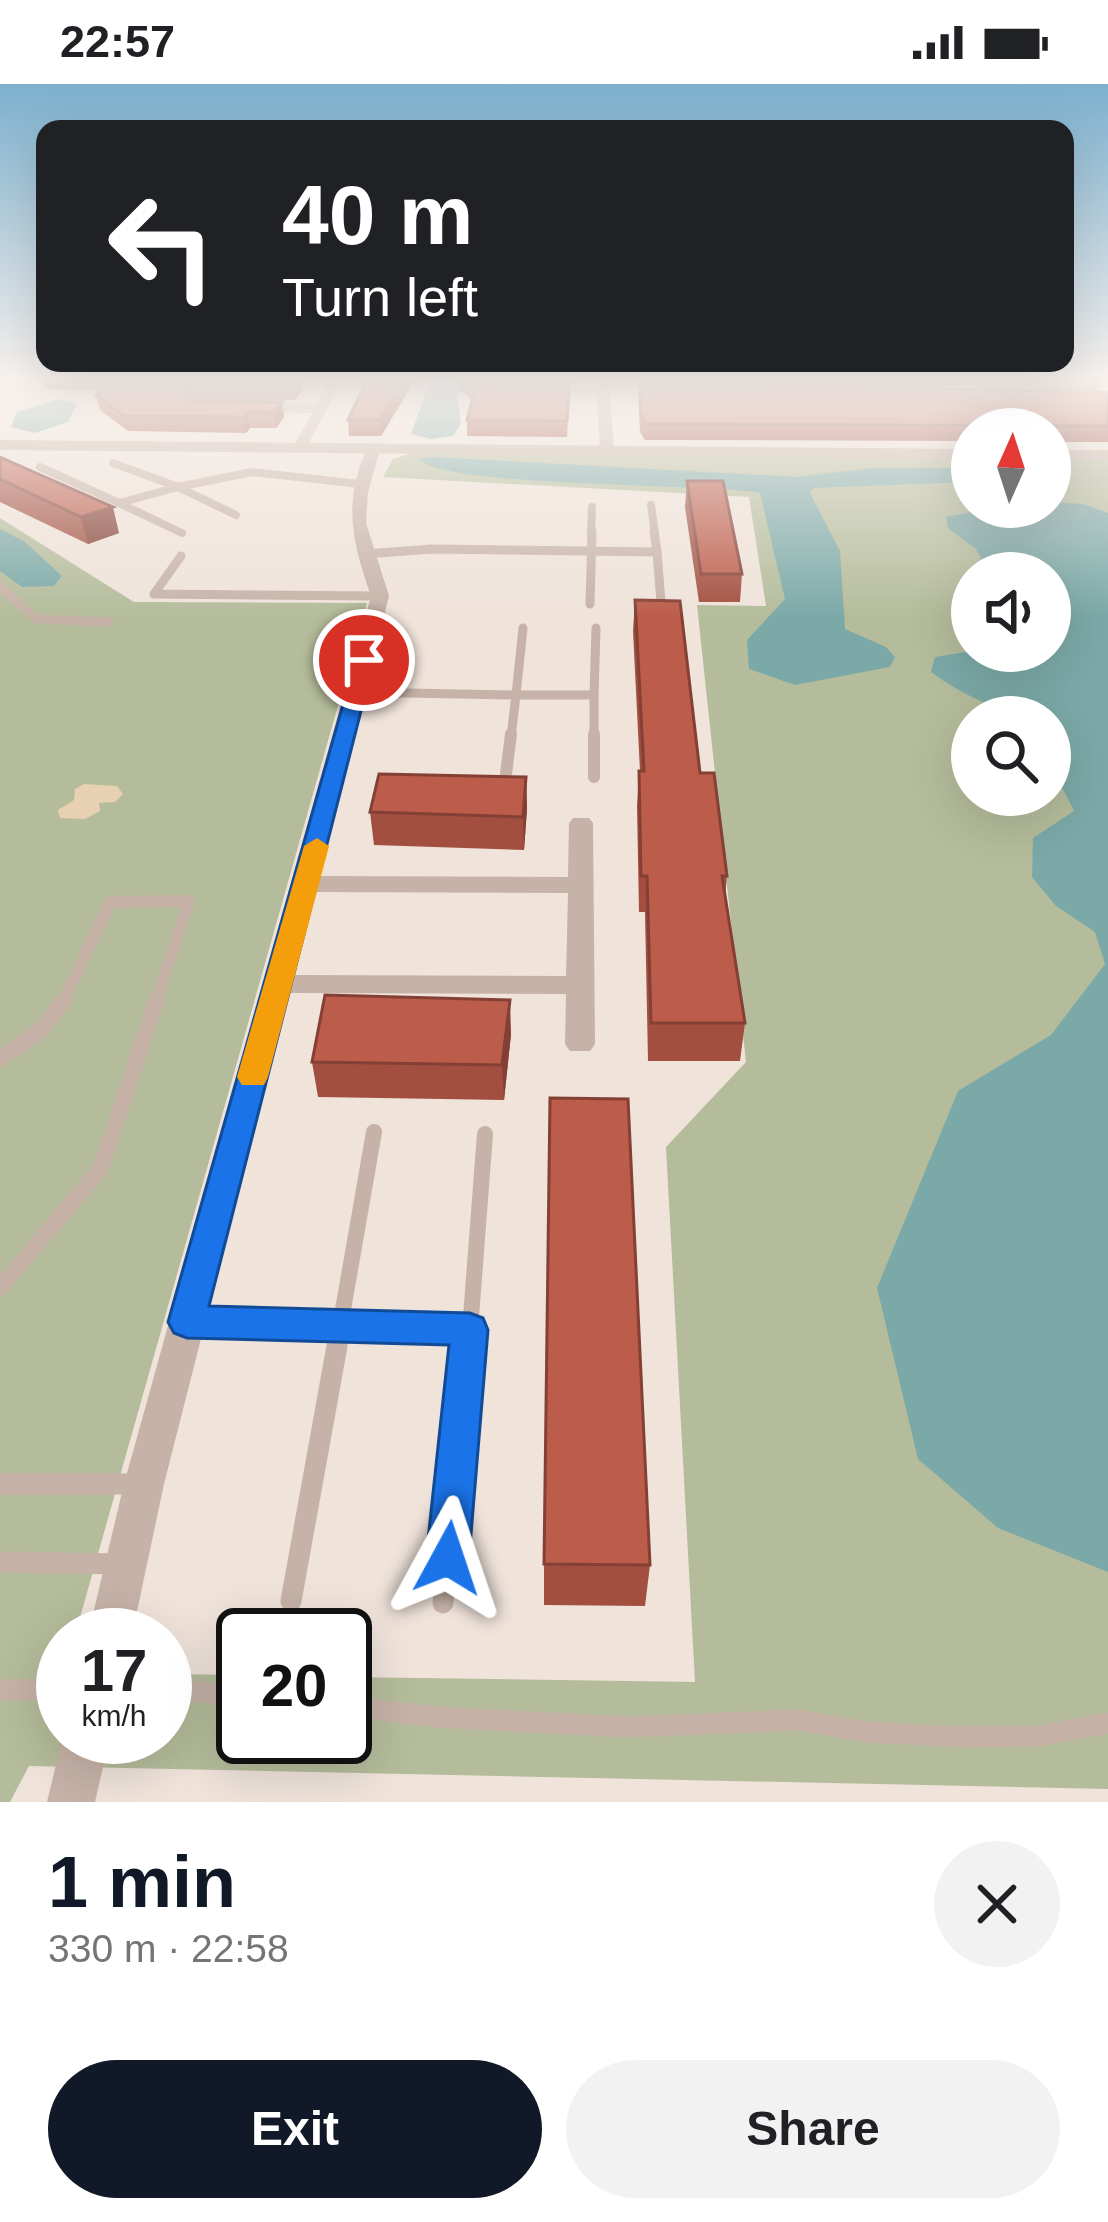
<!DOCTYPE html>
<html lang="en">
<head>
<meta charset="utf-8">
<style>
	:root { --surface:#fff; --page:#f2f2f2; --text:#202124; --muted:#757577; --accent:#111827 }
	body { margin:0; font-family:Helvetica,sans-serif; background:var(--page); color:var(--text); height:100vh; display:flex; flex-direction:column; font-size:45px; white-space:nowrap }
	* { box-sizing:border-box; margin:0 }
	p { font-size:39px; color:var(--muted) }
	.icon { flex:none; width:66px; height:66px; fill:none; stroke:currentColor; stroke-width:2; stroke-linecap:round; stroke-linejoin:round }
	.map { position:relative; height:1718px; overflow:hidden }
	.side { display:flex; flex-direction:column; background:var(--surface); flex:1 }
	.side>* { flex:none }
	.hud { position:absolute; left:36px; top:36px; width:1038px; height:252px; border-radius:24px; box-shadow:0 12px 48px #0002; background:#202124; color:#fff; overflow:hidden }
	.needle { width:78px; rotate:3deg }
	.controls { position:absolute; left:951px; top:324px; display:grid; gap:24px }
	.controls a { display:grid; place-items:center; width:120px; height:120px; border-radius:50%; background:var(--surface); box-shadow:0 12px 48px #0002; font-size:60px }
	.speed { position:absolute; left:36px; top:1524px; display:flex; gap:24px; font-size:60px; font-weight:700; text-align:center }
	.speed>* { display:grid; place-content:center; width:156px; height:156px; border-radius:50%; background:var(--surface); box-shadow:0 12px 48px #0002; line-height:1 }
	.speed small { font-size:30px; font-weight:400 }
	.speed .limit { border:6px solid #111; border-radius:18px; background:#fff; color:#111 }
	.pin { position:absolute; display:grid; place-items:center; width:102px; height:102px; color:#fff; margin:-51px; border:6px solid #fff; border-radius:50%; box-shadow:0 3px 12px #0007 }
	.me { position:absolute; width:132px; margin:-66px; rotate:5deg; stroke-linejoin:round; filter:drop-shadow(0 0 9px #0008) }
	.turn { display:flex; align-items:center; gap:42px; height:252px; padding:0 48px; font-size:54px }
	.turn .icon { width:156px; height:156px; stroke-width:2.5 }
	.turn b { display:block; font-size:84px; line-height:102px }
	.round { display:grid; place-items:center; flex:none; width:126px; height:126px; border-radius:63px; background:var(--page) }
	.overview { display:flex; align-items:center; justify-content:space-between; height:204px; padding:0 48px }
	h1 { font-size:72px; font-weight:700; line-height:90px; color:var(--accent) }
	.cta { display:flex; gap:24px; margin-top:auto; padding:24px 48px }
	.cta a { flex:1; height:138px; border-radius:72px; background:var(--accent); color:#fff; font-size:48px; font-weight:700; line-height:138px; text-align:center }
	.cta a+a { background:var(--page); color:var(--text) }
	.status { display:flex; justify-content:space-between; align-items:center; height:84px; padding:0 60px; background:var(--surface); direction:ltr }
	.status svg { height:33px; fill:currentColor }
	.map>svg:first-child { display:block }
	.green { fill:#b4bc9b; fill-rule:evenodd }
	.sand { fill:#e8d1b2 }
	.water { fill:#7ba9a7 }
	.lines { fill:none; stroke-linecap:round; stroke-linejoin:round }
	.service-far4 { stroke:#c6b2a7; stroke-width:8 }
	.service-far3 { stroke:#c6b2a7; stroke-width:9 }
	.service-far2 { stroke:#c6b2a7; stroke-width:12 }
	.service-far1 { stroke:#c6b2a7; stroke-width:16 }
	.service { stroke:#c6b2a7; stroke-width:21 }
	.minor { fill:#c6b2a7; fill-rule:evenodd }
	.tertiary { fill:#c6b2a7; fill-rule:evenodd }
	.wall { fill:#a24f40 }
	.shaded-wall { fill:#844034 }
	.building { fill:#bc5c4b; stroke:#844034; stroke-width:3 }
	.route { fill:#1a73e8; stroke:#114b97; stroke-width:3 }
	.slow { fill:#f59e0b }
</style>
</head>
<body>
<div class="status"><b>22:57</b><svg viewBox="0 0 49 12"><path d="M0 12V9h3v3zM5 12V6h3v6zM10 12V3h3v9zM15 12V0h3v12zM26 1h20v11H26zM47 4h2v5h-2z"/></svg></div>
<div class="map">
<svg width="1108" height="1718" viewBox="0 0 1108 1718">
	<rect width="100%" height="100%" fill="#efe3da"/>
	<path class="green" d="M 410,370 L 972,373 L 972,423 L 1050,423 L 1050,374 L 1108,374 L 1108,1705 L 29,1682 L 10,1718 L 0,1718 L 0,434 L 134,518 L 367,519 L 75,1551 L 63,1551 L 63,1653 L 165,1653 L 165,1590 L 243,1591 L 243,1653 L 345,1653 L 345,1593 L 695,1598 L 666,1063 L 746,978 L 697,521 L 766,522 L 749,413 L 383,393 L 393,375 ZM 972,489 L 1050,489 L 1050,567 L 972,567 ZM 972,633 L 1050,633 L 1050,711 L 972,711 Z"/>
	<path class="sand" d="M 84,700 L 117,702 L 123,710 L 115,718 L 99,719 L 100,727 L 85,735 L 60,734 L 58,726 L 74,716 L 75,705 Z"/>
	<g class="water">
		<path d="M 431,294 L 479,294 L 457,311 L 461,340 L 453,352 L 431,355 L 411,350 Z"/>
		<path d="M 58,315 L 77,320 L 68,338 L 35,349 L 11,343 L 17,328 Z"/>
		<path d="M 434,373 L 798,393 L 872,384 L 972,384 L 972,398 L 813,404 L 810,409 L 840,467 L 845,545 L 886,563 L 895,573 L 890,583 L 795,601 L 749,585 L 747,556 L 785,515 L 760,409 C 703,399 446,404 419,375 Z"/>
		<path d="M 1050,418 L 1083,420 L 1108,429 L 1108,1488 L 998,1444 L 918,1375 L 877,1204 L 958,1007 L 1051,951 L 1105,880 L 1095,848 L 1056,822 L 1032,793 L 1033,754 L 1074,727 L 1050,680 L 1050,633 C 1010,633 964,613 931,588 L 935,573 L 972,567 L 1050,567 L 1050,489 L 989,489 L 976,465 L 948,444 L 946,433 L 997,423 L 1050,423 Z"/>
		<path d="M 0,445 L 25,458 L 62,492 L 54,502 L 22,503 L 0,487 Z"/>
	</g>
	<g class="lines">
		<g class="service-far4">
			<path d="M 113,379 L 178,403 L 252,388 L 360,400"/>
			<path d="M 40,383 L 119,419 L 178,403 L 236,431"/>
			<path d="M 119,419 L 182,449"/>
			<path d="M 651,421 L 655,450"/>
			<path d="M 591,450 L 592,423"/>
		</g>
		<g class="service-far3">
			<path d="M 654,447 L 657,468"/>
			<path d="M 365,470 L 432,465 L 657,468 L 661,518"/>
			<path d="M 181,472 L 154,510 L 380,512"/>
			<path d="M 0,502 L 36,535 L 108,538"/>
			<path d="M 590,520 L 592,447"/>
			<path d="M 523,544 L 516,611 L 594,611 L 594,653"/>
			<path d="M 356,608 L 516,611 L 511,653"/>
			<path d="M 594,611 L 596,544"/>
		</g>
		<g class="service-far2">
			<path d="M 594,650 L 594,693"/>
			<path d="M 506,690 L 511,650"/>
			<path d="M 63,918 L 110,818 L 189,817 L 156,918"/>
		</g>
		<g class="service-far1">
			<path d="M 0,975 L 41,946 L 65,915"/>
			<path d="M 0,1204 L 101,1084 L 157,915"/>
			<path d="M 192,1238 L 340,1243 L 374,1048"/>
			<path d="M 470,1246 L 485,1050"/>
			<path d="M 336,1265 L 340,1243 L 470,1246 L 468,1265"/>
		</g>
		<g class="service">
			<path d="M 0,1400 L 139,1400"/>
			<path d="M 0,1478 L 121,1480"/>
			<path d="M 291,1517 L 337,1262"/>
			<path d="M 443,1519 L 468,1262"/>
			<path d="M 165,1605 L 243,1612"/>
			<path d="M 0,1606 L 63,1605"/>
			<path d="M 345,1622 L 436,1633 L 626,1643 L 799,1636 L 868,1648 L 962,1653 L 1038,1652 L 1108,1639"/>
		</g>
		<g class="minor">
			<path d="M 331,294 L 343,294 L 304,368 L 292,365 L 312,329 L 245,328 L 238,324 L 245,320 L 316,321 Z"/>
			<path d="M 597,294 L 609,294 L 614,367 L 607,371 L 600,367 L 597,311 L 536,304 L 542,300 L 597,304 Z"/>
			<path d="M 368,363 L 380,366 L 368,408 L 366,439 L 389,512 L 318,792 L 568,793 L 569,739 L 573,734 L 589,734 L 593,739 L 595,960 L 590,967 L 570,967 L 565,960 L 566,910 L 289,909 L 164,1400 L 132,1551 L 88,1551 L 124,1400 L 371,512 C 352,458 342,417 368,363 ZM 314,808 L 568,809 L 566,892 L 293,891 Z"/>
			<path d="M 63,1652 L 110,1653 L 95,1718 L 47,1718 Z"/>
		</g>
		<g class="tertiary">
			<path d="M 0,356 L 972,365 L 972,375 L 0,366 Z"/>
			<rect x="1050" y="366" width="58" height="10"/>
		</g>
	</g>
	<g class="wall">
		<path d="M 42,294 L 301,294 L 303,305 L 295,316 L 191,317 L 282,318 L 284,333 L 276,344 L 250,344 L 246,349 L 128,347 L 100,326 L 96,311 L 102,306 L 45,305 Z"/>
		<path d="M 368,294 L 416,294 L 381,352 L 349,352 L 348,336 Z"/>
		<path d="M 459,294 L 570,294 L 567,353 L 467,352 L 467,336 L 472,315 L 460,307 Z"/>
		<path d="M 638,294 L 1103,294 L 1099,306 L 880,300 L 922,304 L 1108,308 L 1108,358 L 1050,358 L 1050,345 L 972,345 L 972,357 L 645,356 L 640,348 Z"/>
		<path d="M 0,373 L 119,449 L 88,460 L 0,418 Z"/>
		<path d="M 687,397 L 742,490 L 740,518 L 699,518 L 685,423 Z"/>
		<path d="M 635,516 L 700,689 L 727,792 L 725,814 L 745,939 L 740,977 L 648,977 L 645,828 L 639,828 L 637,722 L 639,687 L 640,687 L 633,547 Z"/>
		<path d="M 526,693 L 527,725 L 524,766 L 374,761 L 370,728 Z"/>
		<path d="M 511,950 L 504,1016 L 318,1013 L 312,978 Z"/>
		<path d="M 544,1480 L 650,1481 L 645,1522 L 544,1521 Z"/>
	</g>
	<g class="shaded-wall">
		<path d="M 298,294 L 301,294 L 303,305 L 295,316 L 293,302 Z"/>
		<path d="M 406,294 L 416,294 L 381,352 L 380,336 Z"/>
		<path d="M 190,300 L 193,316 L 182,322 L 179,307 Z"/>
		<path d="M 282,318 L 284,333 L 276,344 L 274,329 Z"/>
		<path d="M 248,328 L 250,344 L 246,349 L 244,333 Z"/>
		<path d="M 113,423 L 119,449 L 88,460 L 81,433 Z"/>
		<path d="M 526,693 L 527,725 L 524,766 L 523,733 Z"/>
		<path d="M 510,916 L 511,950 L 504,1016 L 502,981 Z"/>
	</g>
	<g class="building">
		<path d="M 115,294 L 298,294 L 293,301 L 190,300 L 179,307 L 190,317 L 282,318 L 274,329 L 248,328 L 244,333 L 124,332 L 96,311 Z"/>
		<path d="M 368,294 L 406,294 L 380,336 L 348,336 Z"/>
		<path d="M 461,294 L 539,294 L 570,297 L 567,337 L 467,336 L 476,302 Z"/>
		<path d="M 639,294 L 821,294 L 922,304 L 1108,308 L 1108,342 L 646,340 L 641,332 Z"/>
		<path d="M 0,373 L 113,423 L 81,433 L 0,395 Z"/>
		<path d="M 687,397 L 723,397 L 742,490 L 701,490 Z"/>
		<path d="M 635,516 L 680,517 L 700,689 L 714,689 L 727,792 L 722,792 L 745,939 L 651,939 L 647,792 L 641,792 L 639,687 L 644,687 Z"/>
		<path d="M 379,690 L 526,693 L 523,733 L 370,728 Z"/>
		<path d="M 325,911 L 510,916 L 502,981 L 312,978 Z"/>
		<path d="M 550,1014 L 628,1015 L 650,1481 L 544,1480 Z"/>
	</g>
	<linearGradient id="sky" x2="0" y2="1"><stop stop-color="#7cb0ce"/><stop offset="0.55" stop-color="#f8f2ee"/><stop offset="1" stop-color="#f8f2ee" stop-opacity="0"/></linearGradient>
	<rect width="1108" height="534" fill="url(#sky)"/>
	<path class="route" d="M 357,571 L 374,576 L 209,1222 L 470,1229 L 483,1234 L 488,1246 L 469,1474 L 463,1489 L 448,1495 L 432,1489 L 426,1474 L 449,1261 L 187,1254 L 174,1249 L 168,1238 Z"/>
	<path class="slow" d="M 317,754 L 329,762 L 268,993 L 264,1001 L 242,1001 L 237,993 L 304,762 Z"/>
</svg>
<div class="controls">
<a><svg class="needle" viewBox="-14 -14 28 28"><path d="M0-13l5 13h-10z" fill="#e53935"/><path d="M0 13l5-13h-10z" fill="#757577"/></svg></a>
<a><svg class="icon" aria-label="sound" viewBox="0 0 24 24"><path d="M4 9h4l5-4v14l-5-4H4zM17 9q2 3 0 6"/></svg></a>
<a><svg class="icon" aria-label="search" viewBox="0 0 24 24"><circle cx="10" cy="10" r="6"/><path d="M15 15l6 6"/></svg></a>
</div>
<div class="speed"><div>17<small>km/h</small></div><div class="limit">20</div></div>
<div class="pin" style="left:364px;top:576px;background:#d93025"><svg class="icon" aria-label="arrive" viewBox="0 0 24 24"><path d="M6 21V4h12l-3 4 3 4H6"/></svg></div>
<svg class="me" style="left:448px;top:1474px" viewBox="-20 -20 40 40"><path d="M0-17L14 15 0 8-14 15z" fill="#1a73e8" stroke="#fff" stroke-width="4"/></svg>
<div class="hud">
<div class="turn"><svg class="icon" aria-label="left" viewBox="0 0 24 24"><path d="M17 20v-9H6M10 6l-5 5 5 5"/></svg><div><b>40 m</b>Turn left</div></div>
</div>
</div>
<section class="side">
<div class="overview"><div><h1>1 min</h1><p>330 m · 22:58</p></div><a class="round"><svg class="icon" aria-label="close" viewBox="0 0 24 24"><path d="M6 6l12 12M18 6L6 18"/></svg></a></div>
<div class="cta"><a>Exit</a><a>Share</a></div>
</section>
</body>
</html>
